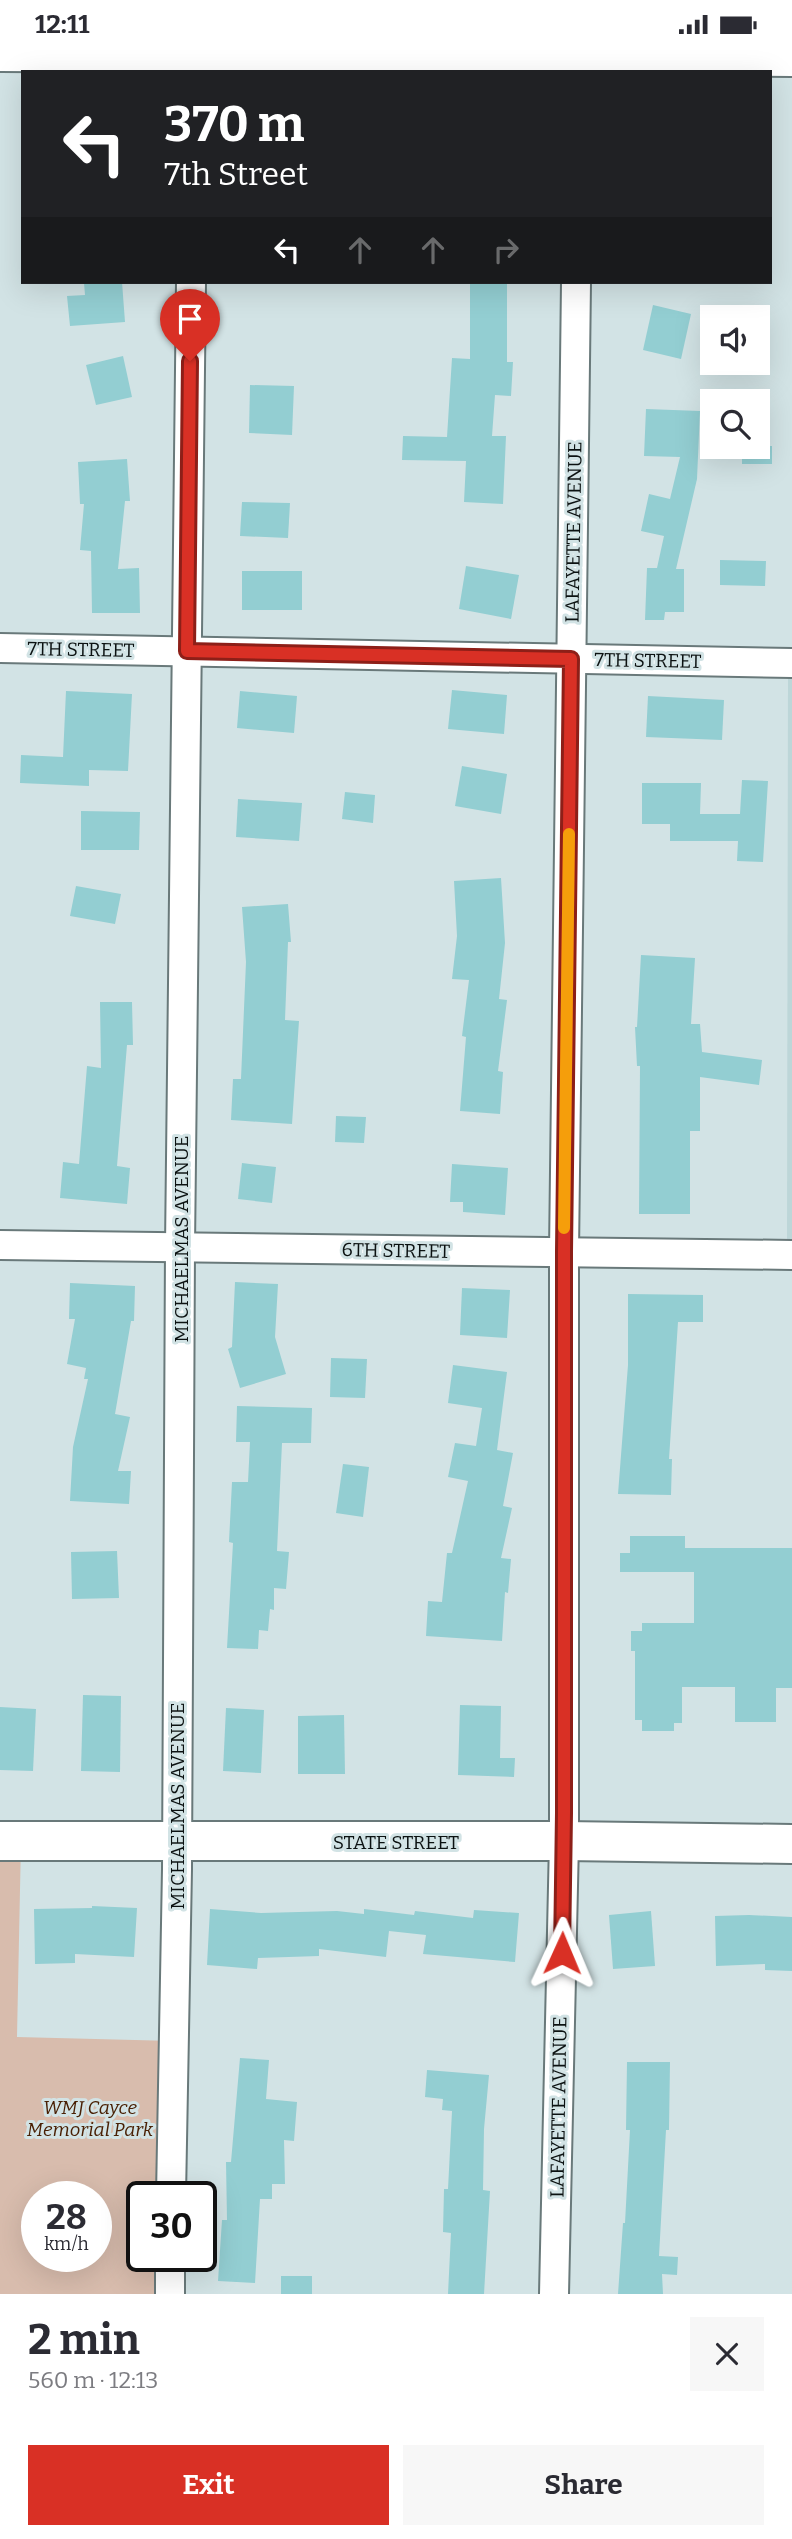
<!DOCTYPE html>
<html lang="en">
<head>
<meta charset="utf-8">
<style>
	:root { --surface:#fff; --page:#f7f7f7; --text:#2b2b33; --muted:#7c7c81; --accent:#d93025 }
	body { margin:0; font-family:Bitter,serif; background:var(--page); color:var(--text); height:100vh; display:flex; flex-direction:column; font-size:26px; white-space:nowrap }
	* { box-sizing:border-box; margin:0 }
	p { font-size:23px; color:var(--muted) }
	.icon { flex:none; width:38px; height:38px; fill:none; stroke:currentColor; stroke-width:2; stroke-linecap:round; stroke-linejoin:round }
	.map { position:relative; height:2245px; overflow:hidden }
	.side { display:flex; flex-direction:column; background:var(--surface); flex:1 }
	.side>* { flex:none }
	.hud { position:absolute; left:21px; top:21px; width:751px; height:214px; border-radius:0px; box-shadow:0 7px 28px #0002; background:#202124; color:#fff; overflow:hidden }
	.tools { position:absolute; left:700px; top:256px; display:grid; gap:14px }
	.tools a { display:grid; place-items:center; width:70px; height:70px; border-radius:0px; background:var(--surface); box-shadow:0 7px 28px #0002; font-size:35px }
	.speed { position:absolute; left:21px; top:2132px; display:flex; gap:14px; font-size:35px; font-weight:700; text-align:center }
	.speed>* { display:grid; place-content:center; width:91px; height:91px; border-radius:50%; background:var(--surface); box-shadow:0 7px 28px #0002; line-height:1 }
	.speed small { font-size:18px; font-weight:400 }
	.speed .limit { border:4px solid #111; border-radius:10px; background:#fff; color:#111 }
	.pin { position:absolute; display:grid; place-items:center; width:60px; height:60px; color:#fff; margin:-72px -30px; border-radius:50% 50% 50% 0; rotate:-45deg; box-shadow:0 0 7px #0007 }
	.pin .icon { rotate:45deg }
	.me { position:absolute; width:77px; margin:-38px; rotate:1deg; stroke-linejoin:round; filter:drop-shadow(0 0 5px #0008) }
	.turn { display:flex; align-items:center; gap:24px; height:147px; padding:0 28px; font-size:32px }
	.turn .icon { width:91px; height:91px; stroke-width:2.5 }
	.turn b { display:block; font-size:49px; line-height:60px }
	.lanes { display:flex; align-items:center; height:66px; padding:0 28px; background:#0003; justify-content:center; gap:35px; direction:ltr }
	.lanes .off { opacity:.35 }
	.round { display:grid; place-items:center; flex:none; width:74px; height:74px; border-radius:0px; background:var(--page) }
	.overview { display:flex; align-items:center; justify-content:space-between; height:119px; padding:0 28px }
	h1 { font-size:42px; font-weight:700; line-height:52px }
	.action { display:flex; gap:14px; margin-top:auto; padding:14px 28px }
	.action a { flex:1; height:80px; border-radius:0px; background:var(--accent); color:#fff; font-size:28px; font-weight:700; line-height:80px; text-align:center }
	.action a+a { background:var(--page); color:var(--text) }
	.status { display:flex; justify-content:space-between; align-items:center; height:49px; padding:0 35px; background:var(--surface); direction:ltr }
	.status svg { height:19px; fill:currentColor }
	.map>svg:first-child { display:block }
	.built { fill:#bdd6d8 }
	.green { fill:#d8bcad; fill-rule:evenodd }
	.building { fill:#93ced2 }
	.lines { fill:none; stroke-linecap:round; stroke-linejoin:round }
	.minor-casing { stroke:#69797a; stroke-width:32 }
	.secondary-casing { stroke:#69797a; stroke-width:42 }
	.minor { stroke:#fff; stroke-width:28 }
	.secondary { stroke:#fff; stroke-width:38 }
	.route-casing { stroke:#8d1f18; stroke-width:18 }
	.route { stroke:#d93025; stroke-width:12 }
	.slow { stroke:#f59e0b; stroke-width:12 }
	.labels { text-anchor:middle; stroke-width:6; stroke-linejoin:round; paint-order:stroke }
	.street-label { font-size:19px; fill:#0b1111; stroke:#d2e3e5 }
	.park-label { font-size:19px; font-style:italic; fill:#492004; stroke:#d2e3e5 }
</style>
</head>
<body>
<div class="status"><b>12:11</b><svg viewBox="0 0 49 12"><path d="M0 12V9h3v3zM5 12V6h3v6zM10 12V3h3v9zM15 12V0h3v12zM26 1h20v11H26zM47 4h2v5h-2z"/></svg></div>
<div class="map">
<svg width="792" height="2245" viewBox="0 0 792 2245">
	<rect width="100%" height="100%" fill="#d2e3e5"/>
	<path class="built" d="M 788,629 L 792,629 L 792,1196 L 787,1190 Z"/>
	<path class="green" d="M 0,1792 L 21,1792 L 17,1988 L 174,1992 L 171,2147 L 142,2147 L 142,2207 L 170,2207 L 170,2245 L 0,2245 ZM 37,2147 L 96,2147 L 96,2207 L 37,2207 Z"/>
	<g class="building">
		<path d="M 122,233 L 125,273 L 70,277 L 67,247 L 85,246 L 84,234 Z"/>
		<path d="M 470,233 L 507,233 L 507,313 L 513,313 L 511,347 L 495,346 L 492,387 L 506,387 L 503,455 L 464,453 L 466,412 L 402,411 L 403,387 L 447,388 L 452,309 L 470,310 Z"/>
		<path d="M 653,256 L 691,265 L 681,310 L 643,301 Z"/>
		<path d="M 123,307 L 132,348 L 96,356 L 86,316 Z"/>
		<path d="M 250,336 L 294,337 L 292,386 L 249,384 Z"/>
		<path d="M 646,360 L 700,362 L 697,430 L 676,520 L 684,520 L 684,563 L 665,563 L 664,571 L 645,571 L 647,519 L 657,519 L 664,487 L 641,482 L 649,445 L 670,450 L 680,408 L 644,407 Z"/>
		<rect x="742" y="397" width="30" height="18"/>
		<path d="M 127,410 L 130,452 L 125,452 L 118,520 L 139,519 L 140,564 L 92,564 L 91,502 L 80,501 L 84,455 L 80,455 L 78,413 Z"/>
		<path d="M 242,453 L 290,454 L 288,489 L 240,487 Z"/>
		<path d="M 720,511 L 766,512 L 765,537 L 720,536 Z"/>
		<path d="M 466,517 L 519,526 L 511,570 L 459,560 Z"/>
		<rect x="242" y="522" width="60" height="39"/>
		<path d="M 452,641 L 507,646 L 504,685 L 448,680 Z"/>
		<path d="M 66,642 L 132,645 L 128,722 L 89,721 L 89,737 L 20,734 L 21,706 L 63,708 Z"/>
		<path d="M 240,642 L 297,647 L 294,684 L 237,679 Z"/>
		<path d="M 648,647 L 724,651 L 722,691 L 646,688 Z"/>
		<path d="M 462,717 L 507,725 L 501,765 L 455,757 Z"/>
		<path d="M 742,731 L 768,732 L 763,813 L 737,812 L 738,792 L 670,792 L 670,775 L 642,775 L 642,734 L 701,734 L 700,765 L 740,765 Z"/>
		<path d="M 345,743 L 375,746 L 373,774 L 342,770 Z"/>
		<path d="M 238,750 L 302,754 L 299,792 L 236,788 Z"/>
		<path d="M 81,762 L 140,763 L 139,801 L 81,801 Z"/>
		<path d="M 501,829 L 505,894 L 499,950 L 507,951 L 498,1022 L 503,1023 L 500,1065 L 460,1062 L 466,988 L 462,987 L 469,931 L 452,930 L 457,887 L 454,832 Z"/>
		<path d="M 76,837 L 121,845 L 115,875 L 70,867 Z"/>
		<path d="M 288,855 L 291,893 L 288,893 L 285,971 L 299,972 L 292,1075 L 231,1071 L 233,1030 L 241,1030 L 246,913 L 242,858 Z"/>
		<path d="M 641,906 L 695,909 L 691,975 L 700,975 L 702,1003 L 762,1011 L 759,1036 L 700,1028 L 700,1082 L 690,1082 L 690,1165 L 639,1165 L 640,1017 L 637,1017 L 635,978 L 637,978 Z"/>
		<path d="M 100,953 L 132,953 L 133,996 L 127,996 L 117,1117 L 130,1119 L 127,1155 L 60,1149 L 63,1113 L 79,1115 L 87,1017 L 101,1019 Z"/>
		<path d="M 336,1067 L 366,1068 L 364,1094 L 335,1093 Z"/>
		<path d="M 242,1114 L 276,1118 L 272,1154 L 238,1150 Z"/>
		<path d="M 452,1115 L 508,1119 L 505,1166 L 463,1163 L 463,1153 L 450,1153 Z"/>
		<path d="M 235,1233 L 278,1235 L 275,1288 L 286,1325 L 240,1339 L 228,1300 L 232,1298 Z"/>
		<path d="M 70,1234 L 135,1237 L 134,1272 L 131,1272 L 115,1365 L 130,1368 L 118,1422 L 131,1422 L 129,1455 L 70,1452 L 73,1398 L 88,1330 L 84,1330 L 86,1319 L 67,1315 L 75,1270 L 69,1270 Z"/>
		<path d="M 462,1239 L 510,1241 L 507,1289 L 460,1286 Z"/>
		<path d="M 628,1245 L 703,1246 L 703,1273 L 678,1273 L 669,1410 L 672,1410 L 671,1446 L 618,1445 L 628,1316 Z"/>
		<path d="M 331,1309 L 367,1310 L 365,1349 L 330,1348 Z"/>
		<path d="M 453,1316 L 507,1323 L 497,1401 L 513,1404 L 503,1457 L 512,1459 L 501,1509 L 511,1510 L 508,1544 L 505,1543 L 502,1592 L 426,1587 L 428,1552 L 442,1553 L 447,1504 L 452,1504 L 468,1432 L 448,1428 L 455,1394 L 476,1397 L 482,1359 L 448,1354 Z"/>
		<path d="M 237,1357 L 312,1359 L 311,1394 L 282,1394 L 277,1502 L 289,1503 L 286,1540 L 274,1539 L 274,1561 L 270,1560 L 268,1582 L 259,1581 L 258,1600 L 227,1599 L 233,1494 L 229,1493 L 232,1433 L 248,1433 L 250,1393 L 236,1393 Z"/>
		<path d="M 343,1415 L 369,1418 L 363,1468 L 336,1464 Z"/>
		<path d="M 630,1487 L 685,1487 L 685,1499 L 792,1499 L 792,1639 L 776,1639 L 776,1673 L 735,1673 L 735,1638 L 682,1638 L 682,1674 L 674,1674 L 674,1682 L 642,1682 L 642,1671 L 635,1671 L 635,1602 L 631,1602 L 631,1582 L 642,1582 L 642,1574 L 694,1574 L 694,1523 L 620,1523 L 620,1504 L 630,1504 Z"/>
		<path d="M 117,1502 L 119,1549 L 72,1550 L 71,1503 Z"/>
		<path d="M 83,1646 L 121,1647 L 120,1723 L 81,1722 Z"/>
		<path d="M 460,1656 L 501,1657 L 500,1709 L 515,1709 L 514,1728 L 458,1726 Z"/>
		<path d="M 0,1658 L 36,1660 L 33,1722 L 0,1721 Z"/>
		<path d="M 226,1659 L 264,1661 L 261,1724 L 223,1722 Z"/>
		<path d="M 344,1666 L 345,1725 L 298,1725 L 298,1667 Z"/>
		<path d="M 92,1857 L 137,1859 L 134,1908 L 75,1905 L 75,1914 L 35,1915 L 34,1860 L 92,1859 Z"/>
		<path d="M 210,1860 L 261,1864 L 337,1862 L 364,1865 L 364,1860 L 414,1866 L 415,1862 L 473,1869 L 474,1861 L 519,1864 L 515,1913 L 423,1905 L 426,1886 L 389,1882 L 386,1908 L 319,1900 L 319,1907 L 258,1909 L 257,1920 L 207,1916 Z"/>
		<path d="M 651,1862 L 655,1917 L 613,1920 L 609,1866 Z"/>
		<path d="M 749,1866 L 792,1868 L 792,1922 L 765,1921 L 765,1915 L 716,1917 L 715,1867 Z"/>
		<path d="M 240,2009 L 269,2011 L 266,2050 L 297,2053 L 294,2092 L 284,2091 L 285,2135 L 272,2135 L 272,2150 L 260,2150 L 255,2234 L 218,2232 L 222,2171 L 227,2171 L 226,2113 L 231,2113 Z"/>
		<path d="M 627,2013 L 670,2013 L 669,2081 L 666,2081 L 659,2207 L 678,2208 L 677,2226 L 662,2225 L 663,2245 L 618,2245 L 623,2174 L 625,2174 L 630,2081 L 626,2081 Z"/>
		<path d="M 427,2021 L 489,2026 L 484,2080 L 483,2141 L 490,2142 L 484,2245 L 448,2245 L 451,2184 L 443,2183 L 444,2140 L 448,2140 L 452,2062 L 442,2061 L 443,2050 L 425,2048 Z"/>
		<rect x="281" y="2227" width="31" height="18"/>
	</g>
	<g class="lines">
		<g class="minor-casing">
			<g id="minor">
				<path d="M 0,8 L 792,13"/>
				<path d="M 0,599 L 792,614"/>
				<path d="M 0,1196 L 792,1206"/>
				<path d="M 171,2147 L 177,1820 L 180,1198 L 191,233"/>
				<path d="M 170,2245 L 170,2207"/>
				<path d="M 554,2245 L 564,1792 L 564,1203 L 576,233"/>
			</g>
		</g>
		<g class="secondary-casing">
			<path id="secondary" d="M 0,1792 L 564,1792 L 792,1795"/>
		</g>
		<use href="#minor" class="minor"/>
		<use href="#secondary" class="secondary"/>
	</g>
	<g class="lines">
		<g class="route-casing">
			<path id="route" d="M 190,312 L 187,602 L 571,610 L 564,1203 L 564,1764 L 562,1904"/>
		</g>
		<use href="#route" class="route"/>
		<path class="slow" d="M 564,1179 L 569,785"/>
	</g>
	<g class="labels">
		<g class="street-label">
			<text transform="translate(573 483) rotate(-89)" y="7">LAFAYETTE AVENUE</text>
			<text transform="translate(81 600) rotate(1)" y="7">7TH STREET</text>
			<text transform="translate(648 611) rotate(1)" y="7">7TH STREET</text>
			<text transform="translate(181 1190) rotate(-90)" y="7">MICHAELMAS AVENUE</text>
			<text transform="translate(396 1201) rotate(1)" y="7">6TH STREET</text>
			<text transform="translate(177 1757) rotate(-90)" y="7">MICHAELMAS AVENUE</text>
			<text x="396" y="1800">STATE STREET</text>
			<text transform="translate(558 2058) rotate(-89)" y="7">LAFAYETTE AVENUE</text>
		</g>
		<g class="park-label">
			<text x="90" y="2065">WMJ Cayce<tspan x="90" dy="22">Memorial Park</tspan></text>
		</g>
	</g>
</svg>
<div class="tools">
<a><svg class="icon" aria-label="sound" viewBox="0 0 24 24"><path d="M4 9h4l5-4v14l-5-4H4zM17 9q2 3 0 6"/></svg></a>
<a><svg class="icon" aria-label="search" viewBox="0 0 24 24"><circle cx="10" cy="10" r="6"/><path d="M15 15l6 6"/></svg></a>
</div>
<div class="speed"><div>28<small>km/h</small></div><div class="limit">30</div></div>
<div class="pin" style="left:190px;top:312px;background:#d93025"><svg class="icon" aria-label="arrive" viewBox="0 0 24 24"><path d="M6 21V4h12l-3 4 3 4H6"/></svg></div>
<svg class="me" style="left:562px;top:1904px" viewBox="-20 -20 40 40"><path d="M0-17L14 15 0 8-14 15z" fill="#d93025" stroke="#fff" stroke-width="4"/></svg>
<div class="hud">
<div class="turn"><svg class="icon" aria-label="left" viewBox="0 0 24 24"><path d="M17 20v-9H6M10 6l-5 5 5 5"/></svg><div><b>370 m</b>7th Street</div></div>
<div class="lanes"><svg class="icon" aria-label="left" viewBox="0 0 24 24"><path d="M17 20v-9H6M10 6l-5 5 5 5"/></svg><svg class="icon off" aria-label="ahead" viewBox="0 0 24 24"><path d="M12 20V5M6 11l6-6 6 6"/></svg><svg class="icon off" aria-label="ahead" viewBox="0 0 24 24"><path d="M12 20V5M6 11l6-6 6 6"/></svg><svg class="icon off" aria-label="right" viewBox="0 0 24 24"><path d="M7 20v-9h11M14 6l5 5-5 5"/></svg></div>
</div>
</div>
<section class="side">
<div class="overview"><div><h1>2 min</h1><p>560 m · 12:13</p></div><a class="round"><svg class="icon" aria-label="close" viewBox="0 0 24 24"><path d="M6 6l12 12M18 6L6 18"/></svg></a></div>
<div class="action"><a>Exit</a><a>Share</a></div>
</section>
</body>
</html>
